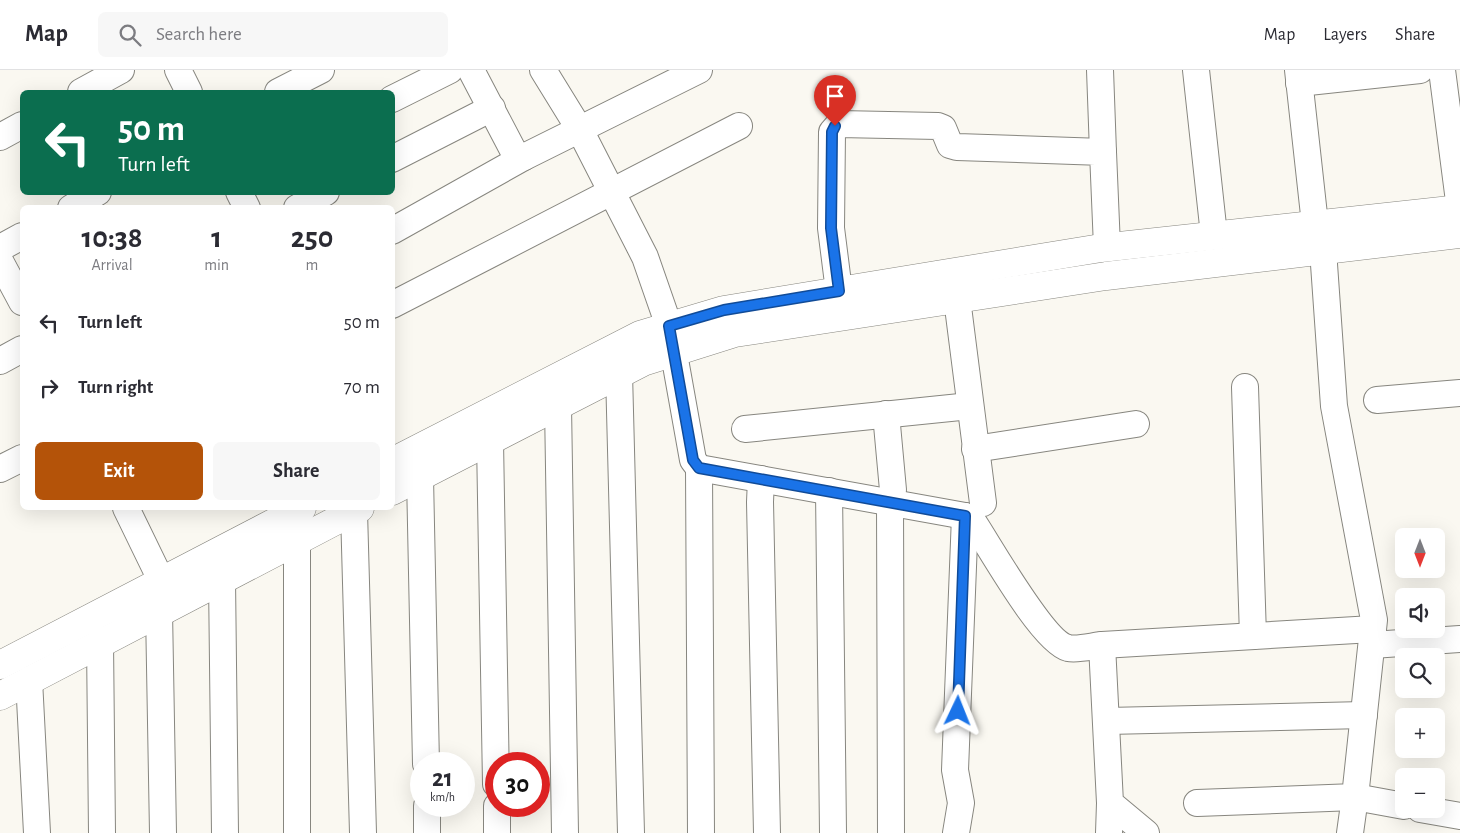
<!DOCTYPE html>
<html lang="en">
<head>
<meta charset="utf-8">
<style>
	:root { --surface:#fff; --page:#f7f7f7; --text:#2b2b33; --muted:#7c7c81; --line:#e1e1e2; --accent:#b45309 }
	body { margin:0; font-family:"Alegreya Sans",sans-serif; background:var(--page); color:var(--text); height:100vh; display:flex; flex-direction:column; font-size:19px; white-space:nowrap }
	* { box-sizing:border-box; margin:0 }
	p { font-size:16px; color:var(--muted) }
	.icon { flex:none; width:28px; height:28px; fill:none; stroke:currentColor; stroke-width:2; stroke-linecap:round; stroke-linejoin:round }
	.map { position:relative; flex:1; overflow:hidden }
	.sheet { position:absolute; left:20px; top:135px; width:375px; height:305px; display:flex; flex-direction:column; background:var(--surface); border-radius:8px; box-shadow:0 5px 20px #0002 }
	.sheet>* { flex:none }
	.top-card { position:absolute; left:20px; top:20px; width:375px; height:105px; border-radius:8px; box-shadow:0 5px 20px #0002; background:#0b6e4f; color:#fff; overflow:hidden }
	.needle { width:32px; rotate:180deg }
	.fabs { position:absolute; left:1395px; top:458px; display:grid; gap:10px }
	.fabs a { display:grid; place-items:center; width:50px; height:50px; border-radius:8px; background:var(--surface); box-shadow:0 5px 20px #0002; font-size:25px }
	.speed { position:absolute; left:410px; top:682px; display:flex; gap:10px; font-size:25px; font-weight:700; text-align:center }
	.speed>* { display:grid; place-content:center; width:65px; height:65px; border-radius:50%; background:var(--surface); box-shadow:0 5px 20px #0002; line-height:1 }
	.speed small { font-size:12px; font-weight:400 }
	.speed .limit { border:8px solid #d22; background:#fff; color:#111 }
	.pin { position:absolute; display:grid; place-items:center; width:42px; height:42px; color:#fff; margin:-51px -21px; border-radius:50% 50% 50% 0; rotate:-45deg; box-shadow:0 0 5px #0007 }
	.pin .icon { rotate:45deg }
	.me { position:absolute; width:55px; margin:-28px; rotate:2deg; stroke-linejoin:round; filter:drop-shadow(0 0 4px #0008) }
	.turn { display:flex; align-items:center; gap:18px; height:105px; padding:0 15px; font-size:22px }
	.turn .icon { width:65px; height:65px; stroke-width:2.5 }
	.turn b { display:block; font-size:35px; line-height:42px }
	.eta { display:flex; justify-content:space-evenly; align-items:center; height:85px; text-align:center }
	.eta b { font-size:30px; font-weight:700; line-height:35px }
	.action { display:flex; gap:10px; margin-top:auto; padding:10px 15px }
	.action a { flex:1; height:58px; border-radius:8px; background:var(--accent); color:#fff; font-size:20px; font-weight:700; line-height:58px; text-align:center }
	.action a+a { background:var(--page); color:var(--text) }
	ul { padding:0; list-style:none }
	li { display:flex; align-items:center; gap:15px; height:65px; padding:0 15px }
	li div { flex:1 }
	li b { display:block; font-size:19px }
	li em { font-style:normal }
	header { display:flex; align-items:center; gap:30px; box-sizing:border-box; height:70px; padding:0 25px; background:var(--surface); border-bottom:1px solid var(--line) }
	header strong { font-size:24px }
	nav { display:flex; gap:28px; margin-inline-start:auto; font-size:18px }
	.search { width:350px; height:45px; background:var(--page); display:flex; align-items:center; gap:12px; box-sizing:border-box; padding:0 18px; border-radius:8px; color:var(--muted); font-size:19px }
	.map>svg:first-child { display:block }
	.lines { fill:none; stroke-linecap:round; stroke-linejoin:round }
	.street-casing { stroke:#87867f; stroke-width:28 }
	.secondary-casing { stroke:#87867f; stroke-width:29 }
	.street { stroke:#fff; stroke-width:26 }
	.secondary { stroke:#fff; stroke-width:28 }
	.route-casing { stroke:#114b97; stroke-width:12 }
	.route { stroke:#1a73e8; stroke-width:9 }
</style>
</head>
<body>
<header>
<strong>Map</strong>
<div class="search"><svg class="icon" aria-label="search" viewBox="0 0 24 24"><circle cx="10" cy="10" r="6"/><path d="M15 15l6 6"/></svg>Search here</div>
<nav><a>Map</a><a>Layers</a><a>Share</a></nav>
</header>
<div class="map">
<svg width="1460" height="763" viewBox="0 0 1460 763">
	<rect width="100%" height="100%" fill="#faf8f1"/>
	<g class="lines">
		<g class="street-casing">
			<g id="street">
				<path d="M 178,0 L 189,22"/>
				<path d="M 471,0 L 515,84 L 524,87 L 699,0"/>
				<path d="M 543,0 L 580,60 L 645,187 L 669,256 L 693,390 L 699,398 L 965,446 L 974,453 C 990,477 1043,572 1068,578 C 1078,580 1092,576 1102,575 L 1110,733 L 1146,763"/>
				<path d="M 1100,0 L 1103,82"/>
				<path d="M 1196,0 L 1214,165"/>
				<path d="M 1298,0 L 1315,154"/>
				<path d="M 1442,0 L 1460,139"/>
				<path d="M 1299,13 L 1420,0"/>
				<path d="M 81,22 L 121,0"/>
				<path d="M 278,22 L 321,0"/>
				<path d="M 392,29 L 450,0"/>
				<path d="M 0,67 L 22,55"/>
				<path d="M 392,89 L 492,38"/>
				<path d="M 239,122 L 247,138"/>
				<path d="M 71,138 L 98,122"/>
				<path d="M 297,138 L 326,122"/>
				<path d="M 392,161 L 524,87"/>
				<path d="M 0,178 L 22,166"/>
				<path d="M 0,191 L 22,232"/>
				<path d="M 839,221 L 831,158 L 832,62 L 839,54 L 938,56 L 943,58 L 950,75 L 957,77 L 1103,82 L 1107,177"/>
				<path d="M 957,229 L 983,433"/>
				<path d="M 392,235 L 739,56"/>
				<path d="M 0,291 L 22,279"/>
				<path d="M 619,303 L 631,763"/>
				<path d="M 1245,317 L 1253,566"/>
				<path d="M 1377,330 L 1460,323"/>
				<path d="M 558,336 L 565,763"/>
				<path d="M 886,344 L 893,420"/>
				<path d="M 745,359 L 970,336"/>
				<path d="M 490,371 L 496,714"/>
				<path d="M 975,379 L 1136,354"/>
				<path d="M 699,398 L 701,763"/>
				<path d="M 0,399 L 22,388"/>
				<path d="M 420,407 L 426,694"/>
				<path d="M 761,409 L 760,432 L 767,763"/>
				<path d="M 829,421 L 833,763"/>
				<path d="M 890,432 L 891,763"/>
				<path d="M 126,438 L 161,510"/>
				<path d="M 354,441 L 363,763"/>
				<path d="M 297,470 L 297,763"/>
				<path d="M 222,509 L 225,763"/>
				<path d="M 159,541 L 163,763"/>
				<path d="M 100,572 L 102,763"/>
				<path d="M 1102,575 L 1373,559"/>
				<path d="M 1372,575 L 1460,569"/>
				<path d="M 29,610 L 37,763"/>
				<path d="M 1107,651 L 1364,645"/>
				<path d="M 1197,733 L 1355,727 L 1374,550 L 1334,336 L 1323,180"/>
				<path d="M 427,736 L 427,763"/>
				<path d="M 497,736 L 497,763"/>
				<path d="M 1420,739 L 1460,746"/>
				<path d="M 956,763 L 961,733 L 955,700 L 965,446"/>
				<path d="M 1109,763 L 1110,733"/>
				<path d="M 1350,763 L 1355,727 L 1404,736"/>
			</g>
		</g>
		<g class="secondary-casing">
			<g id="secondary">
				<path d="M 392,392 L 640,265 L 724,240 L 1101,178 L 1460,139"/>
				<path d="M 392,421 L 643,292 L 735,263 L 1106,206 L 1460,164"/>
				<path d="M 0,595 L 302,438"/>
				<path d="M 0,626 L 360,438"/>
			</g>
		</g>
		<use href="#street" class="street"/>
		<use href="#secondary" class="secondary"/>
	</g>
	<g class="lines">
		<g class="route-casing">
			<path id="route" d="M 835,56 L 832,62 L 831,158 L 839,221 L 724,240 L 669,256 L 693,390 L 699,398 L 965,446 L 958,641"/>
		</g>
		<use href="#route" class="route"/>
	</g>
</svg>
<div class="fabs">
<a><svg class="needle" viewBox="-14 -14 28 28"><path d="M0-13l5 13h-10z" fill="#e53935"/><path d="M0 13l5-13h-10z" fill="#7c7c81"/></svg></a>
<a><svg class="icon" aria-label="sound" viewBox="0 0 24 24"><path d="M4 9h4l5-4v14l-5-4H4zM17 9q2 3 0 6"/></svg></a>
<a><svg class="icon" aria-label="search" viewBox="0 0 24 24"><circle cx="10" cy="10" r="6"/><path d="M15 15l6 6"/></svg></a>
<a>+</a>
<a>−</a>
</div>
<div class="speed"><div>21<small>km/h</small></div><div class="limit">30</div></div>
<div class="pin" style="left:835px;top:56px;background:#d93025"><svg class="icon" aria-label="arrive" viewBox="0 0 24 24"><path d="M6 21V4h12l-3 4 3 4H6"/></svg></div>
<svg class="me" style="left:958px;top:641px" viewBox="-20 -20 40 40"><path d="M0-17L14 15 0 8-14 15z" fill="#1a73e8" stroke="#fff" stroke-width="4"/></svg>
<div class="top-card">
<div class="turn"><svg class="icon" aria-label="left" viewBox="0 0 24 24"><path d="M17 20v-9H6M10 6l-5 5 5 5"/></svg><div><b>50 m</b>Turn left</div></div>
</div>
<section class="sheet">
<div class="eta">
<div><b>10:38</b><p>Arrival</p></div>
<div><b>1</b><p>min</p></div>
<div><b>250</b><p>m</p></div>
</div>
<ul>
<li><svg class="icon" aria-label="left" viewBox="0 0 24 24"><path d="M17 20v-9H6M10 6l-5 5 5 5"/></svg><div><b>Turn left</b></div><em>50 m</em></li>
<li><svg class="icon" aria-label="right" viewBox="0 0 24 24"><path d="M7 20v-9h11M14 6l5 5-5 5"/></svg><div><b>Turn right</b></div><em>70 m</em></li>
</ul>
<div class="action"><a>Exit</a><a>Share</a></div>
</section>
</div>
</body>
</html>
